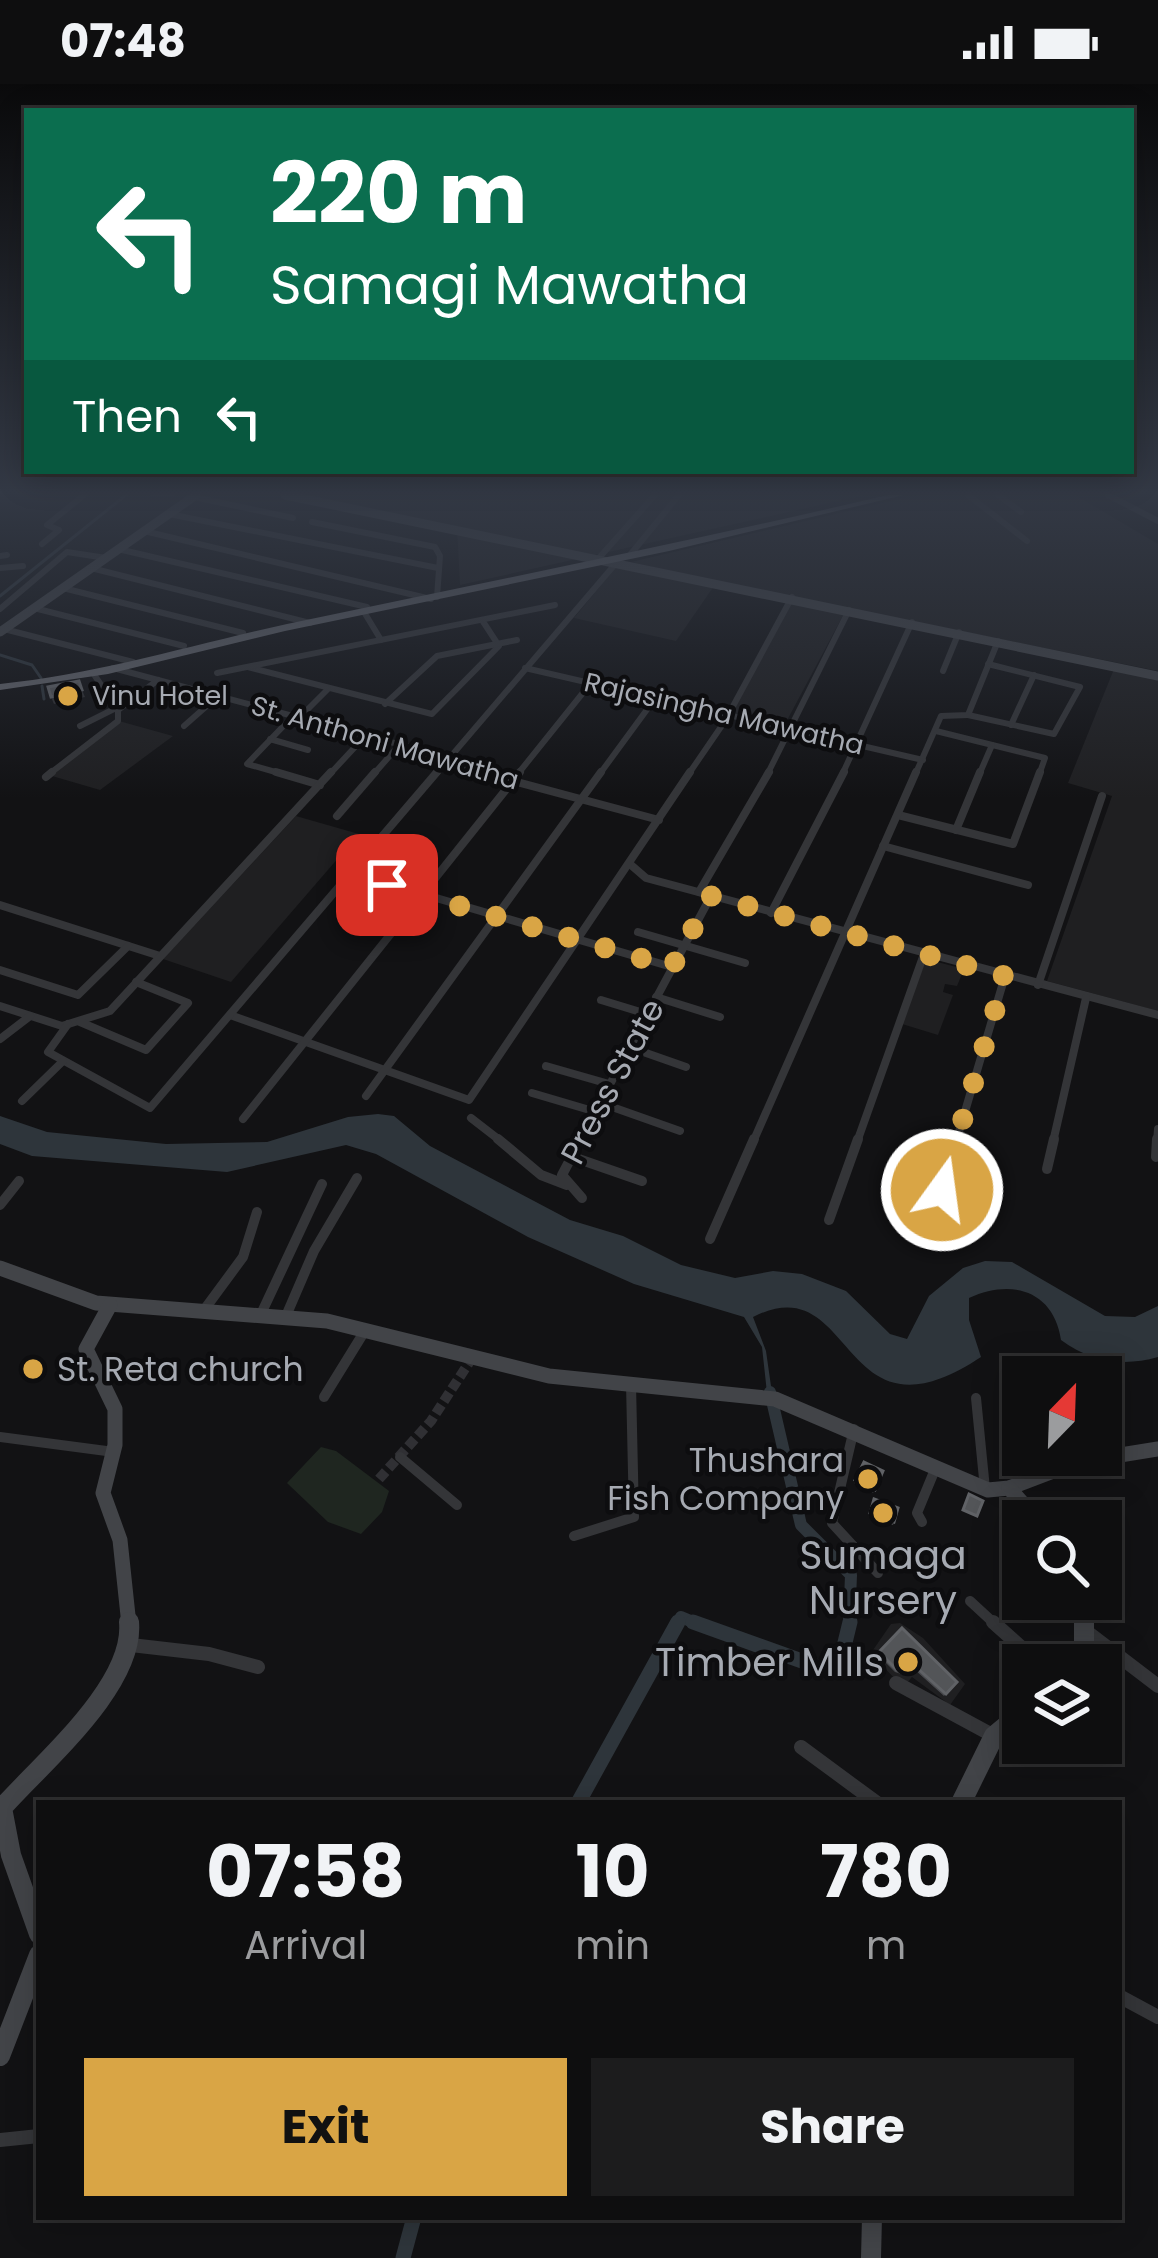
<!DOCTYPE html>
<html lang="en">
<head>
<meta charset="utf-8">
<style>
	:root { --surface:#0e0e0f; --page:#1c1c1d; --text:#f1f3f6; --muted:#9b9c9e; --line:#2e2e2f; --accent:#d9a545 }
	body { margin:0; font-family:Poppins,sans-serif; background:var(--page); color:var(--text); height:100vh; display:flex; flex-direction:column; font-size:45px; white-space:nowrap }
	* { box-sizing:border-box; margin:0 }
	p { font-size:39px; color:var(--muted) }
	.icon { flex:none; width:66px; height:66px; fill:none; stroke:currentColor; stroke-width:2; stroke-linecap:round; stroke-linejoin:round }
	.map { position:relative; flex:1; overflow:hidden }
	.drawer { position:absolute; left:36px; top:1716px; width:1086px; height:420px; display:flex; flex-direction:column; background:var(--surface); border-radius:0px; box-shadow:0 6px 30px #0003,0 0 0 3px var(--line) }
	.drawer>* { flex:none }
	.banner { position:absolute; left:24px; top:24px; width:1110px; height:366px; border-radius:0px; box-shadow:0 6px 30px #0003,0 0 0 3px var(--line); background:#0b6e4f; color:#fff; overflow:hidden }
	.needle { width:78px; rotate:23deg }
	.fabs { position:absolute; left:1002px; top:1272px; display:grid; gap:24px }
	.fabs a { display:grid; place-items:center; width:120px; height:120px; border-radius:0px; background:var(--surface); box-shadow:0 6px 30px #0003,0 0 0 3px var(--line); font-size:60px }
	.pin { position:absolute; display:grid; place-items:center; width:102px; height:102px; color:#fff; margin:-51px; border-radius:24px; box-shadow:0 6px 18px #0006 }
	.me { position:absolute; width:132px; margin:-66px; rotate:14deg; stroke-linejoin:round; filter:drop-shadow(0 0 9px #0008) }
	.turn { display:flex; align-items:center; gap:42px; height:252px; padding:0 48px; font-size:54px }
	.turn .icon { width:156px; height:156px; stroke-width:2.5 }
	.turn b { display:block; font-size:84px; line-height:102px }
	.then { display:flex; align-items:center; height:114px; padding:0 48px; background:#0003; gap:24px; font-size:45px }
	.eta { display:flex; justify-content:space-evenly; align-items:center; height:204px; text-align:center }
	.eta b { font-size:72px; font-weight:700; line-height:84px }
	.button { display:flex; gap:24px; margin-top:auto; padding:24px 48px }
	.button a { flex:1; height:138px; border-radius:0px; background:var(--accent); color:#111; font-size:48px; font-weight:700; line-height:138px; text-align:center }
	.button a+a { background:var(--page); color:var(--text) }
	.status { display:flex; justify-content:space-between; align-items:center; height:84px; padding:0 60px; background:var(--surface); direction:ltr }
	.status svg { height:33px; fill:currentColor }
	.map>svg:first-child { display:block }
	.built { fill:#1f1f21 }
	.green { fill:#1f2620 }
	.water { fill:#2e353b }
	.lines { fill:none; stroke-linecap:round; stroke-linejoin:round }
	.stream { stroke:#2e353b; stroke-width:3 }
	.canal-far1 { stroke:#2e353b; stroke-width:12 }
	.canal { stroke:#2e353b; stroke-width:15 }
	.street-tunnel { stroke:#303034; stroke-width:10; stroke-dasharray:10 4.5; stroke-linecap:butt }
	.street-far3 { stroke:#343538; stroke-width:6 }
	.street-far2 { stroke:#343538; stroke-width:8 }
	.street-far1 { stroke:#343538; stroke-width:10 }
	.street { stroke:#343538; stroke-width:14 }
	.secondary-far2 { stroke:#424448; stroke-width:9 }
	.secondary-far1 { stroke:#424448; stroke-width:15 }
	.secondary { stroke:#424448; stroke-width:20 }
	.highway { fill:#616369; fill-rule:evenodd }
	.wall { fill:#494a4e }
	.shaded-wall { fill:#2f2f32 }
	.building { fill:#535558; stroke:#606266; stroke-width:3 }
	.route { stroke:#d9a545; stroke-width:21; stroke-dasharray:0 37.8 }
	.poi-dot { fill:#d9a545; stroke:#0d0d0f; stroke-width:4.5 }
	.labels { text-anchor:middle; stroke-width:9; stroke-linejoin:round; paint-order:stroke }
	.far-poi-label { font-size:27px; fill:#a6aab2; stroke:#0d0d0f; text-anchor:start }
	.far-street-label { font-size:27px; fill:#a6aab2; stroke:#0d0d0f }
	.street-label { font-size:33px; fill:#a6aab2; stroke:#0d0d0f }
	.poi-label { font-size:33px; fill:#a6aab2; stroke:#0d0d0f; text-anchor:start }
	.near-poi-label { font-size:39px; fill:#a6aab2; stroke:#0d0d0f }
</style>
</head>
<body>
<div class="status"><b>07:48</b><svg viewBox="0 0 49 12"><path d="M0 12V9h3v3zM5 12V6h3v6zM10 12V3h3v9zM15 12V0h3v12zM26 1h20v11H26zM47 4h2v5h-2z"/></svg></div>
<div class="map">
<svg width="1158" height="2174" viewBox="0 0 1158 2174">
	<rect width="100%" height="100%" fill="#121214"/>
	<g class="built">
		<path d="M 296,411 L 865,411 L 460,501 L 457,444 Z"/>
		<path d="M 916,411 L 1075,411 L 1158,460 L 1158,587 L 847,524 L 784,642 L 727,630 L 792,515 L 631,478 Z"/>
		<path d="M 617,482 L 714,502 L 676,557 L 574,534 Z"/>
		<path d="M 1114,585 L 1158,594 L 1158,927 L 1047,897 L 1112,712 L 1068,699 Z"/>
		<path d="M 119,637 L 173,652 L 100,706 L 52,692 Z"/>
		<path d="M 296,732 L 359,750 L 231,898 L 163,875 Z"/>
		<path d="M 926,875 L 964,885 L 957,902 L 945,900 L 943,908 L 953,911 L 938,951 L 902,940 Z"/>
		<path d="M 900,1539 L 923,1554 L 965,1600 L 950,1621 L 912,1593 L 905,1601 L 894,1594 L 871,1569 L 891,1540 Z"/>
	</g>
	<path class="green" d="M 321,1363 L 336,1367 L 389,1407 L 382,1428 L 361,1450 L 328,1438 L 287,1399 Z"/>
	<path class="water" d="M 378,1030 L 394,1032 L 430,1062 L 570,1136 L 623,1152 L 681,1181 L 735,1194 L 773,1187 L 802,1190 L 846,1207 L 890,1250 L 907,1255 L 929,1212 L 963,1184 L 985,1177 L 1012,1178 L 1105,1232 L 1135,1233 L 1158,1222 L 1158,1273 C 1123,1283 1091,1278 1061,1256 C 1054,1207 1012,1194 969,1214 L 969,1236 L 981,1273 C 837,1369 857,1180 753,1233 L 766,1267 L 772,1309 L 767,1309 L 762,1263 L 744,1233 L 634,1200 L 528,1153 L 376,1070 L 346,1061 L 227,1088 L 32,1072 L 0,1060 L 0,1032 L 47,1048 L 166,1060 L 267,1058 L 348,1033 Z"/>
	<g class="lines">
		<g class="stream">
			<path d="M 153,411 L 173,411"/>
			<path d="M 0,512 L 126,411"/>
			<path d="M 0,571 L 32,581 L 41,594"/>
			<path d="M 42,602 L 44,615"/>
		</g>
		<g class="canal-far1">
			<path d="M 770,1308 L 801,1441 L 851,1491 L 849,1541"/>
			<path d="M 677,1541 L 681,1533 L 700,1541"/>
		</g>
		<g class="canal">
			<path d="M 693,1538 L 827,1586 L 840,1579 L 850,1538"/>
			<path d="M 578,1719 L 678,1538"/>
			<path d="M 403,2174 L 414,2133"/>
		</g>
		<path class="street-tunnel" d="M 379,1395 L 431,1337 L 472,1274"/>
		<g class="street-far3">
			<path d="M 968,411 L 1027,457"/>
			<path d="M 998,411 L 1021,428"/>
			<path d="M 1108,411 L 1158,437"/>
			<path d="M 194,413 L 293,434"/>
			<path d="M 169,430 L 438,484"/>
			<path d="M 312,438 L 435,463 L 440,472 L 437,513"/>
			<path d="M 144,447 L 431,515"/>
			<path d="M 42,460 L 59,446 L 47,441 L 84,411"/>
			<path d="M 118,465 L 367,523"/>
			<path d="M 630,471 L 679,411"/>
			<path d="M 0,472 L 7,471"/>
			<path d="M 598,475 L 655,411"/>
			<path d="M 0,484 L 23,482"/>
			<path d="M 91,484 L 310,539"/>
			<path d="M 63,504 L 243,549"/>
			<path d="M 34,524 L 184,562"/>
			<path d="M 0,525 L 67,468 L 106,474"/>
			<path d="M 364,528 L 381,556"/>
			<path d="M 4,545 L 133,578"/>
			<path d="M 248,583 L 432,630 L 499,562 L 482,536"/>
			<path d="M 113,584 L 443,672 L 447,680 L 490,691"/>
			<path d="M 525,584 L 923,676"/>
			<path d="M 943,587 L 959,548"/>
			<path d="M 217,589 L 555,521"/>
			<path d="M 385,620 L 437,572 L 517,556"/>
			<path d="M 118,626 L 158,596"/>
			<path d="M 968,631 L 1054,650 L 1080,603 L 988,580"/>
			<path d="M 301,632 L 328,605"/>
			<path d="M 1011,641 L 1034,591"/>
			<path d="M 80,642 L 116,624"/>
			<path d="M 184,642 L 218,612"/>
			<path d="M 936,647 L 1045,674 L 1039,691"/>
			<path d="M 270,655 L 308,666"/>
			<path d="M 48,691 L 118,637 L 118,626 L 93,589"/>
			<path d="M 286,691 L 247,680 L 294,631"/>
			<path d="M 329,691 L 368,649"/>
			<path d="M 373,691 L 401,659"/>
			<path d="M 435,691 L 617,478"/>
			<path d="M 517,691 L 590,600"/>
			<path d="M 599,691 L 654,616"/>
			<path d="M 688,691 L 725,637 L 792,513"/>
			<path d="M 767,691 L 849,526"/>
			<path d="M 842,691 L 912,538"/>
			<path d="M 915,691 L 941,632 L 968,631 L 998,557"/>
			<path d="M 979,691 L 992,661"/>
		</g>
		<g class="street-far2">
			<path d="M 276,688 L 320,701"/>
			<path d="M 479,688 L 659,736"/>
			<path d="M 46,693 L 52,688"/>
			<path d="M 898,731 L 1013,760 L 1040,688"/>
			<path d="M 337,732 L 375,688"/>
			<path d="M 956,746 L 980,688"/>
			<path d="M 883,762 L 1028,801"/>
			<path d="M 631,781 L 646,794 L 1158,931"/>
			<path d="M 351,789 L 672,883"/>
			<path d="M 699,808 L 769,688"/>
			<path d="M 0,821 L 160,872"/>
			<path d="M 771,829 L 844,688"/>
			<path d="M 638,848 L 745,879"/>
			<path d="M 0,886 L 78,911 L 128,862"/>
			<path d="M 1038,901 L 1102,712"/>
			<path d="M 656,913 L 720,933"/>
			<path d="M 601,916 L 647,930"/>
			<path d="M 0,922 L 62,942 L 110,927 L 331,688"/>
			<path d="M 230,931 L 469,1016 L 690,688"/>
			<path d="M 80,938 L 146,966 L 188,919 L 136,898"/>
			<path d="M 68,940 L 48,968 L 150,1024 L 437,688"/>
			<path d="M 0,955 L 30,932"/>
			<path d="M 629,963 L 686,983"/>
			<path d="M 546,982 L 609,1000"/>
			<path d="M 532,1009 L 593,1027"/>
			<path d="M 366,1012 L 601,688"/>
			<path d="M 22,1017 L 63,977"/>
			<path d="M 598,1018 L 680,1047"/>
			<path d="M 471,1034 L 502,1058"/>
			<path d="M 243,1035 L 520,688"/>
			<path d="M 579,1058 L 711,812"/>
			<path d="M 753,1058 L 916,688"/>
			<path d="M 857,1058 L 924,870"/>
			<path d="M 956,1058 L 1005,892"/>
			<path d="M 1053,1058 L 1086,914"/>
			<path d="M 1157,1058 L 1158,1045"/>
		</g>
		<g class="street-far1">
			<path d="M 498,1055 L 541,1091 L 567,1101"/>
			<path d="M 581,1055 L 562,1091 L 582,1114"/>
			<path d="M 570,1072 L 642,1097"/>
			<path d="M 1156,1073 L 1157,1055"/>
			<path d="M 1047,1085 L 1054,1055"/>
			<path d="M 942,1107 L 957,1055"/>
			<path d="M 0,1121 L 19,1097"/>
			<path d="M 829,1136 L 858,1055"/>
			<path d="M 710,1155 L 754,1055"/>
			<path d="M 204,1226 L 243,1173 L 257,1128"/>
			<path d="M 261,1230 L 322,1100"/>
			<path d="M 286,1232 L 314,1167 L 357,1094"/>
			<path d="M 324,1313 L 366,1245"/>
			<path d="M 976,1314 L 985,1405"/>
			<path d="M 854,1345 L 832,1439 L 878,1489"/>
			<path d="M 0,1353 L 114,1368"/>
			<path d="M 400,1373 L 457,1421"/>
			<path d="M 922,1438 L 917,1429 L 936,1383"/>
			<path d="M 574,1452 L 634,1433 L 631,1300"/>
			<path d="M 970,1517 L 996,1541"/>
		</g>
		<g class="street">
			<path d="M 993,1538 L 1041,1581"/>
			<path d="M 1086,1547 L 1158,1602"/>
			<path d="M 131,1561 L 209,1570 L 258,1583"/>
			<path d="M 896,1599 L 994,1652"/>
			<path d="M 801,1663 L 877,1719"/>
			<path d="M 1119,1912 L 1158,1933"/>
			<path d="M 0,2056 L 39,2052"/>
		</g>
		<g class="secondary-far2">
			<path d="M 285,411 L 1158,592"/>
			<path d="M 0,548 L 196,411"/>
		</g>
		<g class="secondary-far1">
			<path d="M 0,1184 L 96,1219 L 327,1237 L 549,1292 L 775,1315 L 988,1406 L 1009,1404 L 1077,1378 L 1158,1365"/>
			<path d="M 110,1221 L 86,1265 L 115,1325 L 115,1361 L 103,1409 L 120,1456 L 129,1541"/>
			<path d="M 1009,1404 L 1038,1437"/>
			<path d="M 1079,1515 L 1084,1541"/>
		</g>
		<g class="secondary">
			<path d="M 1075,1581 L 1084,1566 L 1084,1538"/>
			<path d="M 961,1719 L 994,1652 L 1023,1628"/>
			<path d="M 39,1850 L 11,1771 L 2,1724 C 43,1678 135,1601 129,1538"/>
			<path d="M 0,1972 L 39,1871"/>
			<path d="M 871,2174 L 872,2133"/>
		</g>
		<path class="highway" d="M 888,411 L 904,411 L 669,467 L 285,547 L 108,590 L 0,606 L 0,600 C 98,590 191,561 287,540 C 487,498 688,458 888,411 Z"/>
	</g>
	<g class="wall">
		<path d="M 864,1378 L 883,1387 L 873,1409 L 854,1399 Z"/>
		<path d="M 874,1415 L 898,1424 L 893,1441 L 869,1432 Z"/>
		<path d="M 902,1544 L 957,1598 L 944,1612 L 914,1585 L 907,1592 L 895,1588 L 877,1570 Z"/>
	</g>
	<path class="shaded-wall" d="M 82,606 L 85,613 L 54,620 L 51,613 Z"/>
	<g class="building">
		<path d="M 79,597 L 82,606 L 51,613 L 48,603 Z"/>
		<path d="M 864,1378 L 883,1387 L 875,1406 L 855,1396 Z"/>
		<path d="M 969,1410 L 983,1417 L 977,1432 L 963,1426 Z"/>
		<path d="M 874,1415 L 898,1424 L 894,1438 L 870,1429 Z"/>
		<path d="M 902,1544 L 957,1598 L 946,1610 L 916,1583 L 909,1590 L 897,1586 L 879,1568 Z"/>
	</g>
	<linearGradient id="sky" x2="0" y2="1"><stop stop-color="#0a0a0b"/><stop offset="0.57" stop-color="#333945"/><stop offset="1" stop-color="#333945" stop-opacity="0"/></linearGradient>
	<rect width="1158" height="715" fill="url(#sky)"/>
	<g class="lines">
		<path class="route" d="M 387,801 L 672,883 L 711,812 L 1005,892 L 942,1106"/>
	</g>
	<g class="poi-dot">
		<circle cx="68" cy="612" r="12"/>
		<circle cx="33" cy="1285" r="12"/>
		<circle cx="868" cy="1395" r="12"/>
		<circle cx="883" cy="1429" r="12"/>
		<circle cx="908" cy="1578" r="12"/>
	</g>
	<g class="labels">
		<g class="far-poi-label">
			<text x="92" y="621">Vinu Hotel</text>
		</g>
		<g class="far-street-label">
			<text transform="translate(724 630) rotate(13)" y="9">Rajasingha Mawatha</text>
			<text transform="translate(385 659) rotate(16)" y="9">St. Anthoni Mawatha</text>
		</g>
		<g class="street-label">
			<text transform="translate(612 997) rotate(-62)" y="12">Press State</text>
		</g>
		<g class="poi-label">
			<text x="57" y="1297">St. Reta church</text>
			<text x="844" y="1388" text-anchor="end">Thushara<tspan x="844" dy="38">Fish Company</tspan></text>
		</g>
		<g class="near-poi-label">
			<text x="883" y="1485">Sumaga<tspan x="883" dy="45">Nursery</tspan></text>
			<text x="884" y="1592" text-anchor="end">Timber Mills</text>
		</g>
	</g>
</svg>
<div class="fabs">
<a><svg class="needle" viewBox="-14 -14 28 28"><path d="M0-13l5 13h-10z" fill="#e53935"/><path d="M0 13l5-13h-10z" fill="#9b9c9e"/></svg></a>
<a><svg class="icon" aria-label="search" viewBox="0 0 24 24"><circle cx="10" cy="10" r="6"/><path d="M15 15l6 6"/></svg></a>
<a><svg class="icon" aria-label="layers" viewBox="0 0 24 24"><path d="M12 4l9 5-9 5-9-5zM3 14l9 5 9-5"/></svg></a>
</div>
<div class="pin" style="left:387px;top:801px;background:#d93025"><svg class="icon" aria-label="arrive" viewBox="0 0 24 24"><path d="M6 21V4h12l-3 4 3 4H6"/></svg></div>
<svg class="me" style="left:942px;top:1106px" viewBox="-20 -20 40 40"><circle r="17" fill="#d9a545" stroke="#fff" stroke-width="3"/><path d="M0-11L8 9 0 5-8 9z" fill="#fff"/></svg>
<div class="banner">
<div class="turn"><svg class="icon" aria-label="left" viewBox="0 0 24 24"><path d="M17 20v-9H6M10 6l-5 5 5 5"/></svg><div><b>220 m</b>Samagi Mawatha</div></div>
<div class="then">Then<svg class="icon" aria-label="left" viewBox="0 0 24 24"><path d="M17 20v-9H6M10 6l-5 5 5 5"/></svg></div>
</div>
<section class="drawer">
<div class="eta">
<div><b>07:58</b><p>Arrival</p></div>
<div><b>10</b><p>min</p></div>
<div><b>780</b><p>m</p></div>
</div>
<div class="button"><a>Exit</a><a>Share</a></div>
</section>
</div>
</body>
</html>
